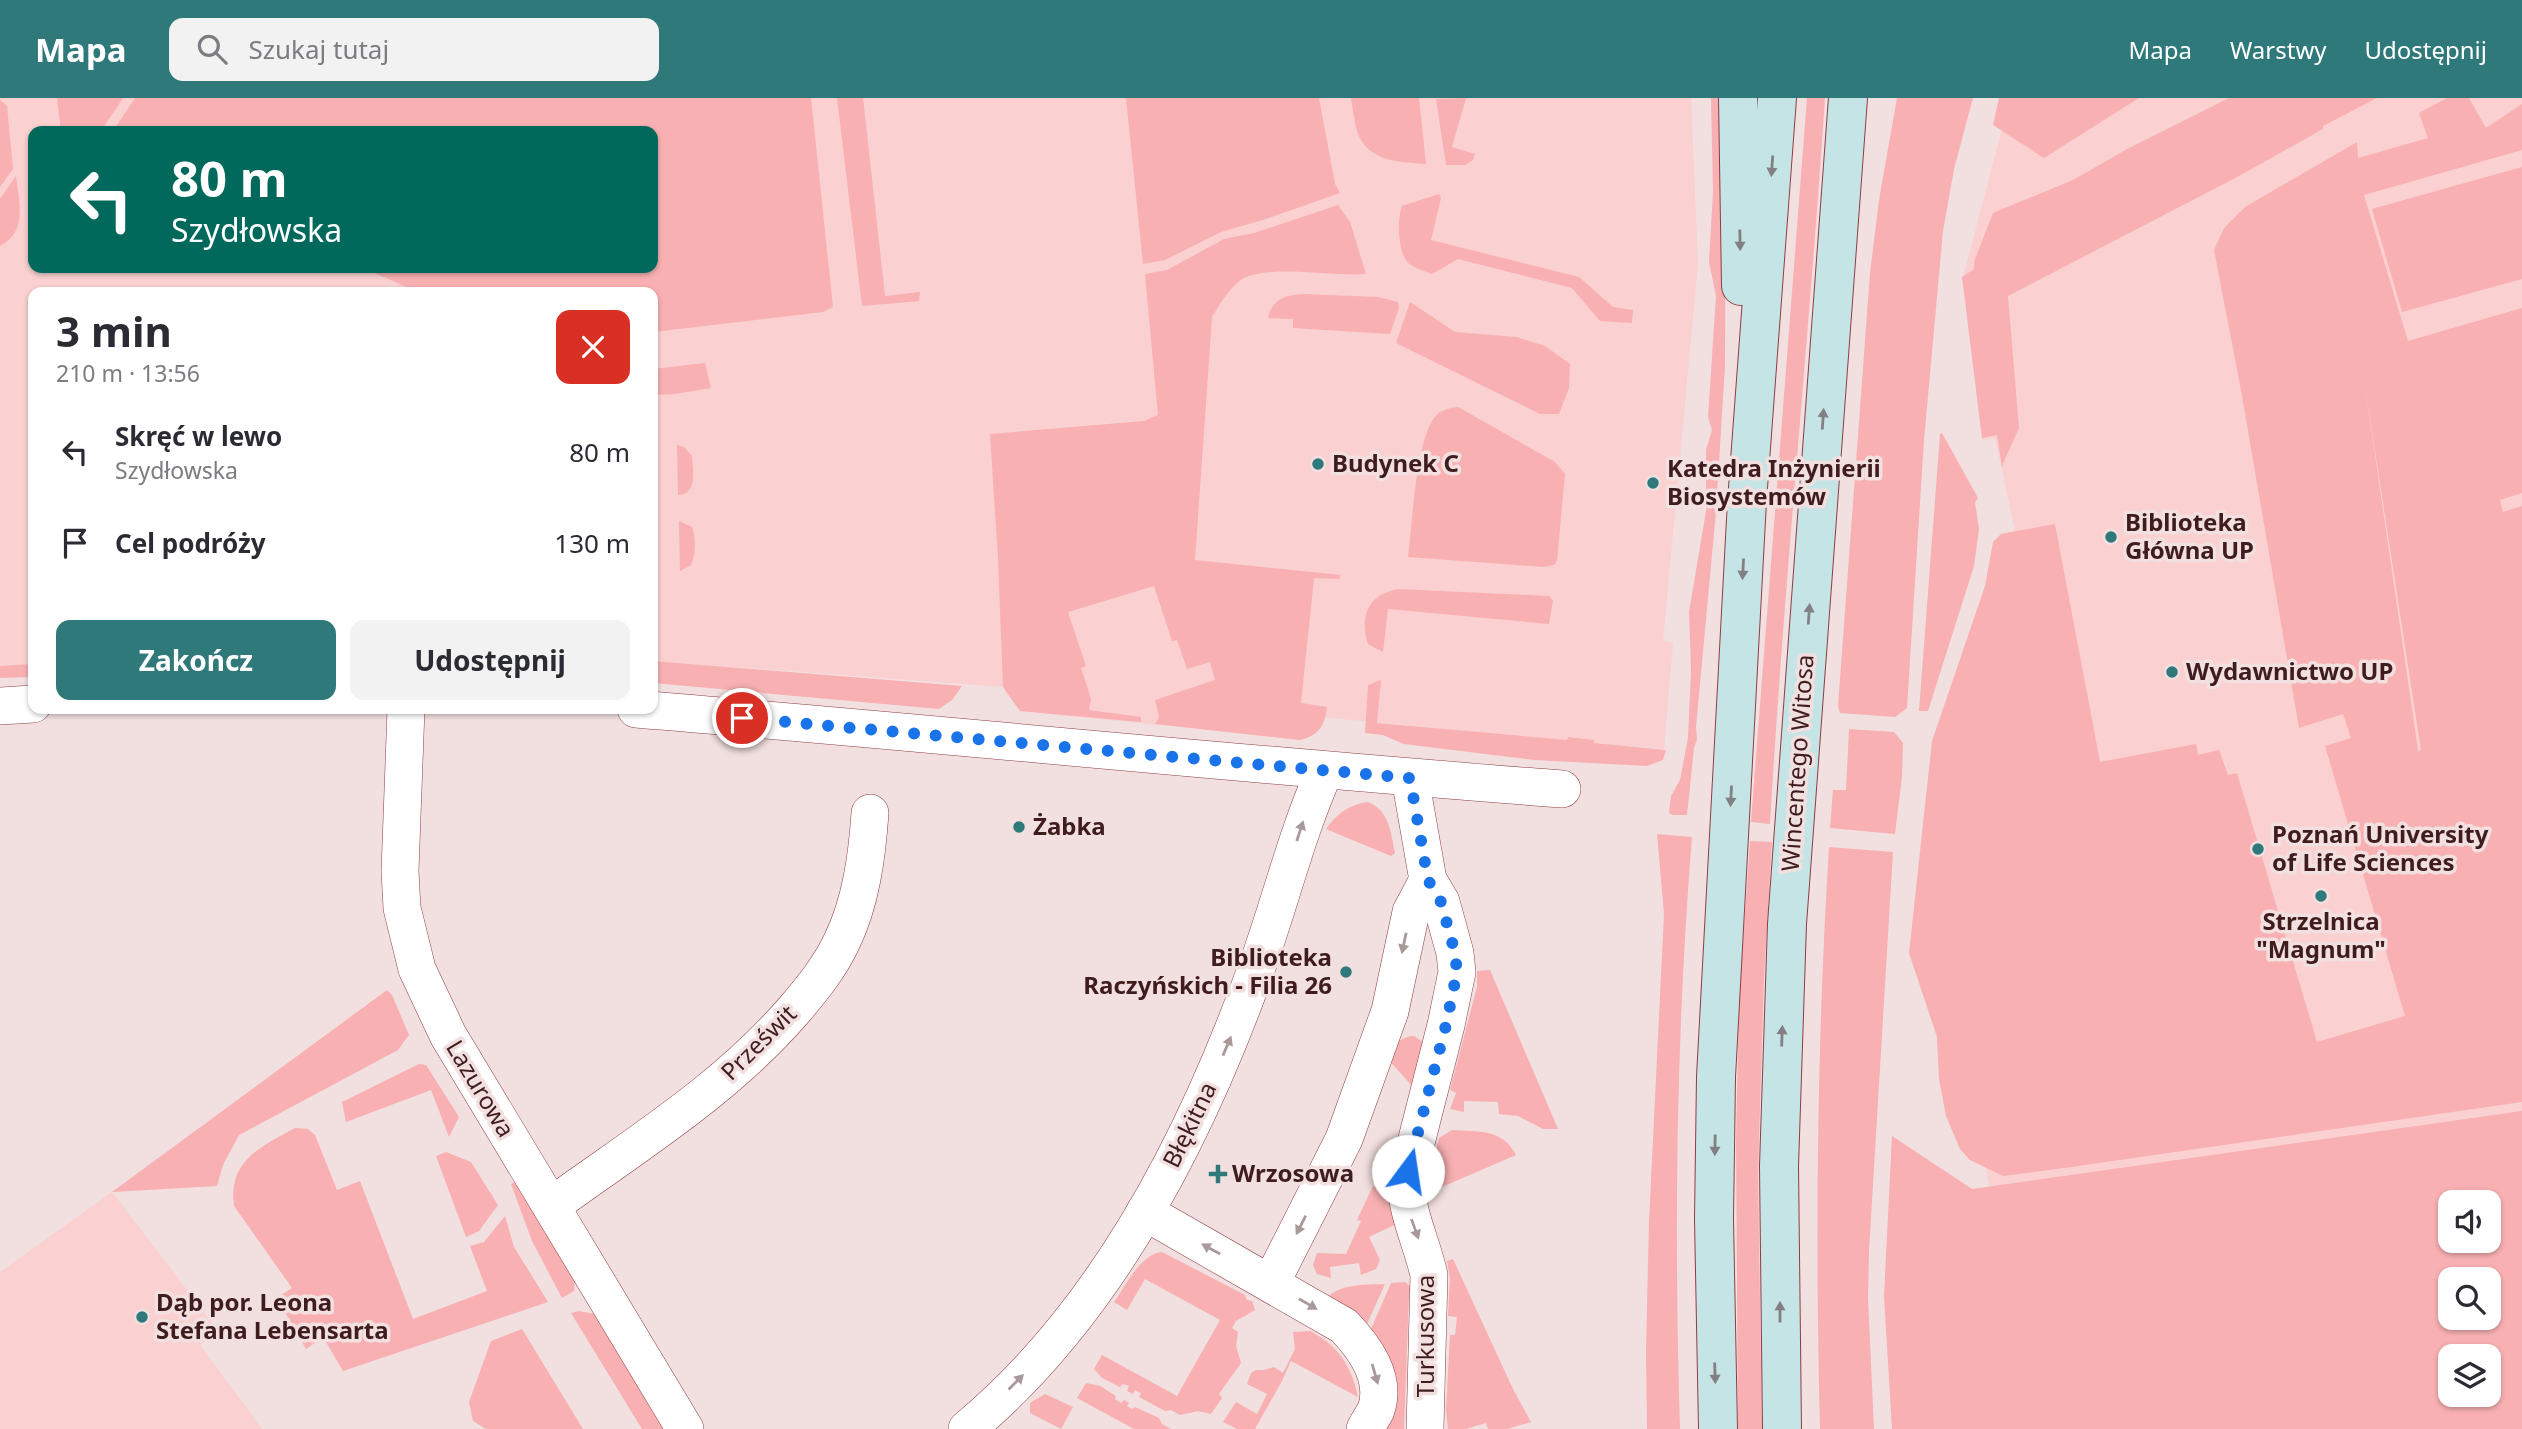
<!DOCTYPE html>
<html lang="pl">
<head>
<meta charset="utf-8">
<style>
	:root { --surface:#fff; --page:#f2f2f3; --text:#2b2b33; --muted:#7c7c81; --accent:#30797b }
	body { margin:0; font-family:"Noto Sans",sans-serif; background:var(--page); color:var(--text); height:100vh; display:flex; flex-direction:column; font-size:26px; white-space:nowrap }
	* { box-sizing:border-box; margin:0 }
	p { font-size:23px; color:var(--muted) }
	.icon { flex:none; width:38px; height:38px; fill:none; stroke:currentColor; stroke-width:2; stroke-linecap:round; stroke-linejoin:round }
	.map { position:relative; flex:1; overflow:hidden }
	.side { position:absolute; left:28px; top:189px; width:630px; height:427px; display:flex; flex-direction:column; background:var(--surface); border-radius:14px; box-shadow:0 2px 5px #0004 }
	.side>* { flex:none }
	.guide { position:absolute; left:28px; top:28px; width:630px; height:147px; border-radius:14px; box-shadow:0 2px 5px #0004; background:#00695c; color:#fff; overflow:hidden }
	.tools { position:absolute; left:2438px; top:1092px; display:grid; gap:14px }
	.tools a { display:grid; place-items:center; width:63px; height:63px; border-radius:14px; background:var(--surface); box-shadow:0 2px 5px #0004; font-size:35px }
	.pin { position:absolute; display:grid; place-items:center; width:60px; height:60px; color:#fff; margin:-30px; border:4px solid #fff; border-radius:50%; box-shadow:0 2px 7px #0007 }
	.me { position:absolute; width:77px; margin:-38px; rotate:14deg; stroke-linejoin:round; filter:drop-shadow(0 0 5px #0008) }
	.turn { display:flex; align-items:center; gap:24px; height:147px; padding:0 28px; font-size:32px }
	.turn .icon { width:91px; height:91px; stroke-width:2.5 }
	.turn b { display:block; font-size:49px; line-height:60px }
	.round { display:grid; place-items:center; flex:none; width:74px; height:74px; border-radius:14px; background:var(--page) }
	.summary { display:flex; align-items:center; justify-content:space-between; height:119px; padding:0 28px }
	h1 { font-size:42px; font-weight:700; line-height:52px }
	.button { display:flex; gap:14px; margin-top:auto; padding:14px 28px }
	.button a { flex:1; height:80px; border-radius:14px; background:var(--accent); color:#fff; font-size:28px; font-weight:700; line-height:80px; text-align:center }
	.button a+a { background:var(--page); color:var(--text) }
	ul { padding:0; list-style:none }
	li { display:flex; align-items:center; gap:21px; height:91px; padding:0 28px }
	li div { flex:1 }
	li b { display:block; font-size:26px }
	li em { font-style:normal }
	header { display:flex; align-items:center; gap:42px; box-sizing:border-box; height:98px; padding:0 35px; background:var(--accent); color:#fff }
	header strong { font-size:33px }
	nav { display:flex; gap:38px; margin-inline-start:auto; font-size:24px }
	.search { width:490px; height:63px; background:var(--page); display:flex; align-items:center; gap:18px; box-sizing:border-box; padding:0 24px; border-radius:14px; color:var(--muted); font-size:26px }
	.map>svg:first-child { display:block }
	.built { fill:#fad0d0; fill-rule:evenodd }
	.green { fill:#f8b0b2; fill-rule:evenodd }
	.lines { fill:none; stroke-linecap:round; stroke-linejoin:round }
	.minor-casing { stroke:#8e3d44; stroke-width:38 }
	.secondary-casing { stroke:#8e3d44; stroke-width:40 }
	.minor { stroke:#fff; stroke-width:37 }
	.secondary { stroke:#c4e4e5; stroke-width:38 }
	.oneway { fill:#828082 }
	.oneway2 { fill:#a9999a }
	.route { stroke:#1a73e8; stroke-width:12; stroke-dasharray:0 21.6 }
	.poi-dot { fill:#30797b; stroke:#f2dfdf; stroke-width:2.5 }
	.labels { text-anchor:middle; stroke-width:7; stroke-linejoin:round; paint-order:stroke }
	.poi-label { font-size:24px; font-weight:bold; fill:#3f1c1e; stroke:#f2dfdf; text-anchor:start }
	.street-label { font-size:24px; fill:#3f1c1e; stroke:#f2dfdf }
</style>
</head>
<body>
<header>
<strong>Mapa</strong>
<div class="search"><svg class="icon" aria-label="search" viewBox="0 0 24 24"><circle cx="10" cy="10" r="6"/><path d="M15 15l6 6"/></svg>Szukaj tutaj</div>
<nav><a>Mapa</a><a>Warstwy</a><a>Udostępnij</a></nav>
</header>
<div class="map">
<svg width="2522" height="1331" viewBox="0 0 2522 1331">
	<rect width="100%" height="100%" fill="#f2dfdf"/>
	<g class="built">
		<path d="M 0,0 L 1691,0 L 1698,165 L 1663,543 L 1673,545 L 1664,651 L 1594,645 L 1594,642 L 1568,639 L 1568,643 L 1260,613 L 1261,637 L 1020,613 L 1003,589 L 653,563 L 653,194 L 33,194 L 33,566 L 0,568 ZM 33,33 L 653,33 L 653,170 L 33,170 Z"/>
		<path d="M 2010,0 L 2522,0 L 2522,1331 L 2034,1331 L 1985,1066 L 2001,436 L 2015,432 L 1995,340 L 1982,342 L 1963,180 ZM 2450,1104 L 2488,1104 L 2488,1143 L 2450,1143 ZM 2450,1181 L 2488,1181 L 2488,1220 L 2450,1220 ZM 2450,1258 L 2488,1258 L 2488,1297 L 2450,1297 Z"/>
		<path d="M 112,1094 L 218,1232 L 200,1247 L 262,1331 L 0,1331 L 0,1174 Z"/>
	</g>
	<g class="green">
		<path d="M 57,0 L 123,0 L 101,33 L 61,33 Z"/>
		<path d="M 135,0 L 811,0 L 833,209 L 823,214 L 653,234 L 653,194 L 418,194 L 363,170 L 653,170 L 653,33 L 113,33 Z"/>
		<path d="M 837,0 L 863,0 L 885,198 L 920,194 L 919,203 L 862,208 Z"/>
		<path d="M 1126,0 L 1319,0 L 1335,86 L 1340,95 L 1266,121 L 1221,134 L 1165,162 L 1143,166 Z"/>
		<path d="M 1351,0 L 1419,0 L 1426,66 C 1400,64 1367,64 1357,33 C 1354,22 1353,11 1351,0 Z"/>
		<path d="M 1466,0 L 1452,49 L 1475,56 L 1473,62 L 1465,67 L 1446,67 L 1436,1 Z"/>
		<path d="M 1711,0 L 1726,0 L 1725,267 L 1716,414 L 1696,629 L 1697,641 L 1694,650 L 1687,717 L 1673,717 L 1669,715 L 1671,698 L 1680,682 L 1688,640 L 1691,573 L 1689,514 L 1706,413 L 1706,352 L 1712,332 L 1708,319 L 1716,198 L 1709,164 L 1713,94 Z"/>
		<path d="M 1807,0 L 1825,0 C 1809,242 1784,483 1770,726 L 1751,724 Z"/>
		<path d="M 1897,0 L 1973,0 L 1954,71 L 1943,133 L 1924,342 L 1907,610 L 1895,619 L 1840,615 L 1838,608 L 1870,175 L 1879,102 Z"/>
		<path d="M 1999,0 L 2139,0 L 2044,60 L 1993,27 Z"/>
		<path d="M 2229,0 L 2377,0 L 2323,28 L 2323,31 L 2239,78 L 2008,198 L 2019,330 L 2002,368 L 1997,337 L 1982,340 L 1962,179 L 1974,171 L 1974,164 L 1993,115 L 2073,82 L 2129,50 Z"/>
		<path d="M 2447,0 L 2469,0 L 2486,30 L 2522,6 L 2522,52 L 2364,97 L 2408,243 L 2522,210 L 2522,395 L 2500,402 L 2503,414 L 2522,408 L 2522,1004 L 2064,1070 L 2003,1078 L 1970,1062 L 1960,1051 L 1946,1018 L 1939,981 L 1937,939 L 1909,855 L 1932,643 L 1985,488 L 1993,444 L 2001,436 L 2055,426 L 2100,664 L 2196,646 L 2198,657 L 2219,652 L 2228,677 L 2237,675 L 2317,944 L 2405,918 L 2325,648 L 2351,640 L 2343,616 L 2299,630 L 2241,292 L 2214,152 L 2224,130 L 2245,109 L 2357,44 L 2358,60 L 2428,40 L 2419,15 ZM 2364,281 L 2421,652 L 2418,653 L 2418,652 Z"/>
		<path d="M 0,2 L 7,8 L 13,71 L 0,89 Z"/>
		<path d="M 2522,69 L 2522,181 L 2402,214 L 2372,111 Z"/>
		<path d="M 16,78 C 19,104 28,134 0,148 L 0,101 Z"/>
		<path d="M 1439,96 L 1441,100 L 1431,142 L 1579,179 L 1613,209 L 1633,212 L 1632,225 L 1600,223 L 1572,190 L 1458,161 L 1432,176 C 1425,173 1417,171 1411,167 C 1397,159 1397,121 1402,108 Z"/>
		<path d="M 1338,107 L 1350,124 L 1366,176 C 1335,179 1268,166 1242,181 C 1229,190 1220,206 1212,219 L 1195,462 L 1341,477 L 1339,481 L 1314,480 L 1301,605 L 1327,609 C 1325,628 1319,637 1300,642 L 1155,626 L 1159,619 L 1155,602 L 1215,582 L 1210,564 L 1187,571 L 1177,542 L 1172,543 L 1154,488 L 1068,514 L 1086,568 L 1081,570 L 1091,601 L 1089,612 L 1141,619 L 1141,624 L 1020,613 L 1003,589 L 998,460 L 990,336 L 1144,323 L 1158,317 L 1145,176 L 1167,172 L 1224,141 L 1254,135 Z"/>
		<path d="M 1303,196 L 1378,199 L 1398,204 L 1399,210 L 1390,236 L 1293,230 L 1293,221 L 1268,220 C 1272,201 1286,197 1303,196 Z"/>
		<path d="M 1410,204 L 1455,234 L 1516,239 L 1545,248 L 1570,266 L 1569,290 L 1559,316 L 1540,316 L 1396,245 Z"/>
		<path d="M 705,265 L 711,290 L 675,296 L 653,297 L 653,271 Z"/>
		<path d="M 1458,309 L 1555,364 L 1565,376 L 1557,463 L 1554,467 L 1543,469 L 1408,459 C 1413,423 1415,348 1434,320 C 1440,312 1449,310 1458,309 Z"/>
		<path d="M 1942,335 L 1978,400 L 1975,404 L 1979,431 L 1974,468 L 1928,613 L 1919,613 L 1940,336 Z"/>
		<path d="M 677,347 L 684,349 L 692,358 C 693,373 698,396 678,397 Z"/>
		<path d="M 679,423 L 692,429 C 696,440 696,456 691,467 L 680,473 Z"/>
		<path d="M 1398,491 L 1549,498 L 1553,503 L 1549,526 L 1388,511 L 1383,554 L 1368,546 C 1359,518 1369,496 1398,491 Z"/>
		<path d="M 653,563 L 962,588 L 952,602 L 939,611 L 653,585 Z"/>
		<path d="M 33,566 L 33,579 L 0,580 L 0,568 Z"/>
		<path d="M 1381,582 L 1377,625 L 1567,642 L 1568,639 L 1594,642 L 1594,645 L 1666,652 L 1663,662 L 1647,668 L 1534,662 L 1404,646 L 1383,637 L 1365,635 L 1368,587 Z"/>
		<path d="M 1849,631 L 1894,634 L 1903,645 L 1902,678 L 1895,736 L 1830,730 L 1833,692 L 1846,692 Z"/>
		<path d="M 1368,704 C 1389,712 1391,735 1395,755 L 1391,758 L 1326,731 C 1338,715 1348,707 1368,704 Z"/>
		<path d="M 1657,736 L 1692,739 C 1676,936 1674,1134 1680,1331 L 1647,1331 L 1646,1253 L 1649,1123 L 1664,816 Z"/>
		<path d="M 1750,743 L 1772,744 L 1764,879 L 1758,1076 L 1762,1331 L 1738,1331 L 1736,1042 L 1739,902 Z"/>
		<path d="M 1829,749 L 1893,754 L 1869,1153 L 1868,1200 L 1874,1331 L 1820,1331 C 1815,1136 1817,943 1829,749 Z"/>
		<path d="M 1490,872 L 1558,1031 L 1543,1031 L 1518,1018 L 1499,1016 L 1498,1004 L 1464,1003 L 1464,1014 L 1450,1011 L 1456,995 L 1450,992 L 1477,889 L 1477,873 Z"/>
		<path d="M 387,892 L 392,897 L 409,937 L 398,952 L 239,1037 L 223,1067 L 217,1088 L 112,1094 Z"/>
		<path d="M 1414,938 L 1423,944 L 1414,990 L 1386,959 C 1394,947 1399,939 1414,938 Z"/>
		<path d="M 419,966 L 426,967 L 459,1019 L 449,1039 L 431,992 L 346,1024 L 342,1004 Z"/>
		<path d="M 2522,1013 L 2522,1331 L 1892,1331 L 1884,1198 L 1892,1038 L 1972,1091 ZM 2450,1104 L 2488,1104 L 2488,1143 L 2450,1143 ZM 2488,1181 L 2488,1220 L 2450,1220 L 2450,1181 ZM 2488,1258 L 2488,1297 L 2450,1297 L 2450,1258 Z"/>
		<path d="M 295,1030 L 308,1031 L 315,1037 L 337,1092 L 360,1083 L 413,1221 L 487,1193 L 470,1148 L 484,1144 L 505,1118 L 514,1149 L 548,1204 L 343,1273 L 323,1239 L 306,1251 L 277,1200 L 292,1190 L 234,1108 C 228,1062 261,1049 295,1030 Z"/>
		<path d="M 1452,1032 C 1479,1034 1502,1030 1516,1057 L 1435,1092 L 1431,1071 L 1439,1040 Z"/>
		<path d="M 446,1054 L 471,1064 L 498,1107 L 479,1133 L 466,1139 L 436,1058 Z"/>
		<path d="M 515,1084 L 575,1182 L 574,1193 L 562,1200 L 532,1143 L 511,1086 Z"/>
		<path d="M 1373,1088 L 1392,1099 L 1397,1130 L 1394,1127 L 1369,1139 L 1380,1162 L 1376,1171 L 1361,1177 L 1359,1165 L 1330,1169 L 1331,1180 L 1317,1176 L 1313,1167 L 1317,1155 L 1346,1156 L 1361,1123 L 1357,1122 Z"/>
		<path d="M 1162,1154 L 1245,1197 L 1247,1202 L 1252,1203 L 1255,1212 L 1236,1223 L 1232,1230 L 1238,1234 L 1236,1248 L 1241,1265 L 1219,1296 L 1222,1300 L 1211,1316 L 1198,1313 L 1180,1317 L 1171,1312 L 1165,1313 L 1139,1299 L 1141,1295 L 1135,1292 L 1133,1296 L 1127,1293 L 1129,1288 L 1123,1286 L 1120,1289 L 1102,1280 L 1094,1271 L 1102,1257 L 1177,1298 L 1220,1222 L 1145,1181 L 1127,1212 L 1114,1204 C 1126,1188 1140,1156 1162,1154 Z"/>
		<path d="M 1453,1161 L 1513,1291 L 1531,1324 L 1507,1331 L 1488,1331 L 1486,1325 L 1466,1331 L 1448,1331 L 1446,1312 L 1450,1237 L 1455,1237 L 1457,1219 L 1448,1218 L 1450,1180 L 1447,1163 Z"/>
		<path d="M 1405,1184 L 1411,1189 L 1412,1193 L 1409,1196 L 1404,1331 L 1382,1331 L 1383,1249 L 1371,1231 L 1391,1185 Z"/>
		<path d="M 1385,1186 L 1367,1226 L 1328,1199 C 1342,1185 1366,1187 1385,1186 Z"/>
		<path d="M 579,1213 L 595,1216 L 667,1331 L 642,1331 L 571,1215 Z"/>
		<path d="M 522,1231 L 583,1331 L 486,1331 L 473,1323 L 469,1304 L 491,1243 Z"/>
		<path d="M 1310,1233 C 1338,1247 1352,1269 1358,1299 L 1291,1263 L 1282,1283 L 1255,1331 L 1237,1331 L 1223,1324 L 1236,1304 L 1257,1316 L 1267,1296 L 1247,1286 L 1251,1275 L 1256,1272 L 1264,1272 L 1274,1269 L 1283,1275 L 1295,1251 L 1293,1234 Z"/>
		<path d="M 1086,1285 L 1100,1288 L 1116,1298 L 1115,1301 L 1121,1305 L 1124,1302 L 1129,1305 L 1127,1308 L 1132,1311 L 1135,1309 L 1159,1320 L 1162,1326 L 1171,1331 L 1134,1331 L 1077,1300 Z"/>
		<path d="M 1045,1296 L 1073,1309 L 1061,1331 L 1030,1315 L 1030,1305 Z"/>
	</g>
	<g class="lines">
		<g class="minor-casing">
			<g id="minor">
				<path d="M 0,608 L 33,606"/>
				<path d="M 406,611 L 400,773 L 402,810 L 417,871 L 448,937 L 685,1331"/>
				<path d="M 636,611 C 945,636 1253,668 1562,691"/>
				<path d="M 1410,680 L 1428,782 L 1441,804 L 1455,855 L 1457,874 L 1446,927 L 1406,1084 C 1407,1117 1422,1145 1429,1177 L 1425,1331"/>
				<path d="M 551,1108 C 635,1047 725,992 794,912 C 812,891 830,869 842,843 C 861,804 867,758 870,715"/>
				<path d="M 1145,1114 L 1344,1228 C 1365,1250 1387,1280 1376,1312 C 1373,1318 1368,1325 1365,1331"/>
				<path d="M 1271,1185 L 1344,1041 L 1390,913 L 1411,814 L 1428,782"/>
				<path d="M 967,1331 C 1108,1214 1199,1033 1259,863 C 1282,798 1297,735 1325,672"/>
			</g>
		</g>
		<g class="secondary-casing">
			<g id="secondary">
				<path d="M 1738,0 L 1741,188"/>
				<path d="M 1718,1331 L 1714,1121 L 1716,979 L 1747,403 L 1777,0"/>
				<path d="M 1782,1331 L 1779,1068 L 1787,826 L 1848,0"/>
			</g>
		</g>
		<use href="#minor" class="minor"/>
		<use href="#secondary" class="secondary"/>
	</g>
	<defs><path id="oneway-solid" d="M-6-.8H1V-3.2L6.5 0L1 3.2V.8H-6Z" transform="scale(1.75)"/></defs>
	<g class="oneway">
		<use href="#oneway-solid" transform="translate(1772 68) rotate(94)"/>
		<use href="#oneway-solid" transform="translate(1740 142) rotate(89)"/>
		<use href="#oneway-solid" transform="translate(1823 321) rotate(-86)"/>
		<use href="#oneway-solid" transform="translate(1743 471) rotate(93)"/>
		<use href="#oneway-solid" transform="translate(1809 516) rotate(-86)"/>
		<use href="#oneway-solid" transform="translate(1731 698) rotate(93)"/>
		<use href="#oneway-solid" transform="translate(1782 938) rotate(-88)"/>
		<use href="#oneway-solid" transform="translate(1715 1047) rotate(91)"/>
		<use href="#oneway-solid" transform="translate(1780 1214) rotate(-90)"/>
		<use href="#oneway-solid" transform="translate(1715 1275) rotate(88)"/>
	</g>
	<g class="oneway2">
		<use href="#oneway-solid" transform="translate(1300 733) rotate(-72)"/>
		<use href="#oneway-solid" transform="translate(1404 845) rotate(102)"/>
		<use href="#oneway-solid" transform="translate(1227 948) rotate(-67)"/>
		<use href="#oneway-solid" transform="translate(1301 1127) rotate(117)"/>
		<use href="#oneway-solid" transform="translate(1415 1131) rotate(70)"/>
		<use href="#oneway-solid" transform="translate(1211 1151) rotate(-151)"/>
		<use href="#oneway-solid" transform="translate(1308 1206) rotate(30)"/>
		<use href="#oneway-solid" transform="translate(1375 1276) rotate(74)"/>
		<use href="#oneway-solid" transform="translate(1016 1284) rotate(-45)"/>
	</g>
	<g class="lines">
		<path class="route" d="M 742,620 L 1410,680 L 1428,782 L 1441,804 L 1455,855 L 1457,874 L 1446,927 L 1408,1073"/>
	</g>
	<g class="poi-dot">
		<circle cx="1318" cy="366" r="7"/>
		<circle cx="1653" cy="385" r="7"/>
		<circle cx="2111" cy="439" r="7"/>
		<circle cx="2172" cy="574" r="7"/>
		<circle cx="1019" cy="729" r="7"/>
		<circle cx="2258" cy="751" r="7"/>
		<circle cx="2321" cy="798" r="7"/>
		<circle cx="1346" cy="874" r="7"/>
		<path d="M1214.5 1065.5h7v7h7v7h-7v7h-7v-7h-7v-7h7z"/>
		<circle cx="142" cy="1219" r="7"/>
	</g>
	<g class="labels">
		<g class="poi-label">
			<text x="1332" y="374">Budynek C</text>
			<text x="1667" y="379">Katedra Inżynierii<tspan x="1667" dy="28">Biosystemów</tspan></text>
			<text x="2125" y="433">Biblioteka<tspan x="2125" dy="28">Główna UP</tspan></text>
			<text x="2186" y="582">Wydawnictwo UP</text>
			<text x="1033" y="737">Żabka</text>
			<text x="2272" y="745">Poznań University<tspan x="2272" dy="28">of Life Sciences</tspan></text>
			<text x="2321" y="832" text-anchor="middle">Strzelnica<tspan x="2321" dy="28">"Magnum"</tspan></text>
			<text x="1332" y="868" text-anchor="end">Biblioteka<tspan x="1332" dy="28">Raczyńskich - Filia 26</tspan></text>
			<text x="1232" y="1084">Wrzosowa</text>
			<text x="156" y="1213">Dąb por. Leona<tspan x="156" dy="28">Stefana Lebensarta</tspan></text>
		</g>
		<g class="street-label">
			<text transform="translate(1798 665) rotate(-86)" y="8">Wincentego Witosa</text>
			<text transform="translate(759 945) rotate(-45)" y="8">Prześwit</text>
			<text transform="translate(480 991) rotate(59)" y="8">Lazurowa</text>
			<text transform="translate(1190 1027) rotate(-64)" y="8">Błękitna</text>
			<text transform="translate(1426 1238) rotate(-90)" y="8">Turkusowa</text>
		</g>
	</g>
</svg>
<div class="tools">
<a><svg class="icon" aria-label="sound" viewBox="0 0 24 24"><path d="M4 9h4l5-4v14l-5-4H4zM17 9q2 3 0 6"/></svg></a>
<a><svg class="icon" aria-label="search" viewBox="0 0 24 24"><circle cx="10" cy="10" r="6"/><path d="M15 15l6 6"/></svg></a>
<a><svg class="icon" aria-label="layers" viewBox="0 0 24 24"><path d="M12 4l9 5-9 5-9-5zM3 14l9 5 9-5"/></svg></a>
</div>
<div class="pin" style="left:742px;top:620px;background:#d93025"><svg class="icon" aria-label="arrive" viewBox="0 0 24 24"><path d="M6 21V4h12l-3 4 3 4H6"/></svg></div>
<svg class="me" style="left:1408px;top:1073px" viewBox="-20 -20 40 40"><circle r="19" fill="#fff"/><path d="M0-13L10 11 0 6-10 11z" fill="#1a73e8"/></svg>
<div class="guide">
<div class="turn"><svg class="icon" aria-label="left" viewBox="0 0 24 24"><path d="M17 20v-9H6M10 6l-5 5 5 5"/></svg><div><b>80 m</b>Szydłowska</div></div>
</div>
<section class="side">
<div class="summary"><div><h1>3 min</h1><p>210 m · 13:56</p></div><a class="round" style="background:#d93025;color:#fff"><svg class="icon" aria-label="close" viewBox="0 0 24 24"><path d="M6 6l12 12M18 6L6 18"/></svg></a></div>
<ul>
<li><svg class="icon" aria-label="left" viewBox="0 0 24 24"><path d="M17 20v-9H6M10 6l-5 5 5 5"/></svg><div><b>Skręć w lewo</b><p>Szydłowska</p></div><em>80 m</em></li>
<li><svg class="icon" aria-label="arrive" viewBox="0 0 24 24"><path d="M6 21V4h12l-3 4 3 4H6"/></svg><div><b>Cel podróży</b></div><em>130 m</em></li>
</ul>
<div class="button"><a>Zakończ</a><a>Udostępnij</a></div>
</section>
</div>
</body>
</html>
